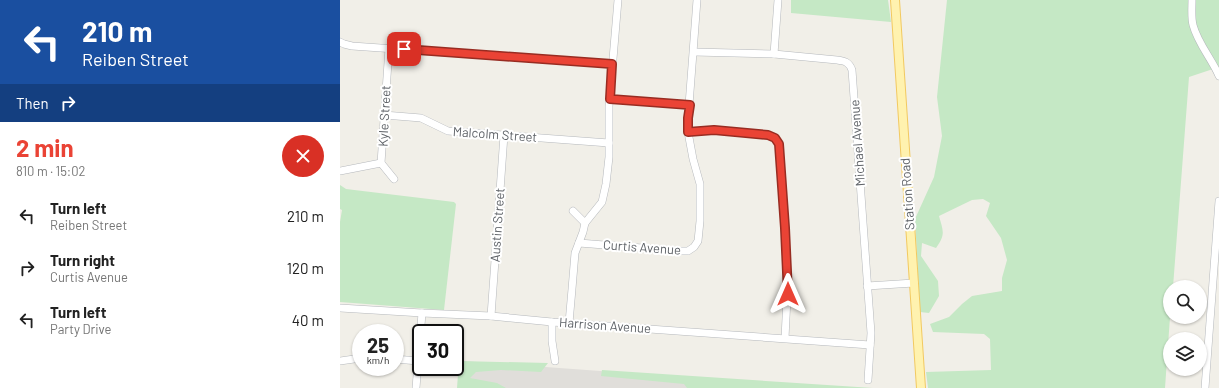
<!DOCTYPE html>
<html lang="en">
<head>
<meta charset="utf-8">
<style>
	:root { --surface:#fff; --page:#f6f6f6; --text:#222; --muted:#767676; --accent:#ea4335 }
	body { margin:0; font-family:Barlow,sans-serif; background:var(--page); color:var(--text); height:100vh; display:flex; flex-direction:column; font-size:15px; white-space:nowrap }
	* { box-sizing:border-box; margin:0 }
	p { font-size:13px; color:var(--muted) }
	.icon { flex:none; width:22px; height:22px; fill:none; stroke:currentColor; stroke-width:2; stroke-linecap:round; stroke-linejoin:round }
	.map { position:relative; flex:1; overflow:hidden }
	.side { display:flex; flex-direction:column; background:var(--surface); width:340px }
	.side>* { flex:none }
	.top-card { background:#1a4fa0; color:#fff; overflow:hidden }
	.controls { position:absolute; left:823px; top:280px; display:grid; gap:8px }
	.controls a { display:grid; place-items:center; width:44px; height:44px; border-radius:50%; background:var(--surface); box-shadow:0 1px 3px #0004; font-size:20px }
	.speed { position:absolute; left:12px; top:324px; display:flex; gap:8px; font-size:20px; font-weight:700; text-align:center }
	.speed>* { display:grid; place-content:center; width:52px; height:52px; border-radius:50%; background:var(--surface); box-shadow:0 1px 3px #0004; line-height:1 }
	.speed small { font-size:10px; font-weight:400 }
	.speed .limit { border:2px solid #111; border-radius:6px; background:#fff; color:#111 }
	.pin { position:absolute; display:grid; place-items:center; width:34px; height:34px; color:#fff; margin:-17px; border-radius:8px; box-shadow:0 2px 6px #0006 }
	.me { position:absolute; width:44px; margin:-22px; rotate:0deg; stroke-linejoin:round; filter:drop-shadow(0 0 3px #0008) }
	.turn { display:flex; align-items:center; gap:14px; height:84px; padding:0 16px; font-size:18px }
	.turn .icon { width:52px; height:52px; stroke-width:2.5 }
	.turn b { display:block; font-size:28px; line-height:34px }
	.then { display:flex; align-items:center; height:38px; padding:0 16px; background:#0003; gap:8px; font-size:15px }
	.round { display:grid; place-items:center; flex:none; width:42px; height:42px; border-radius:21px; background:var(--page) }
	.headline { display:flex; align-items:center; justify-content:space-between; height:68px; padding:0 16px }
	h1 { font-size:24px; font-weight:700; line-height:30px; color:var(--accent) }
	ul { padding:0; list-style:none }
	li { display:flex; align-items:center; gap:12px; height:52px; padding:0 16px }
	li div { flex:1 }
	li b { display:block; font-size:15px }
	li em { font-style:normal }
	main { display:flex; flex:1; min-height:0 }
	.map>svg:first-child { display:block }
	.industrial { fill:#e0deda }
	.green { fill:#c5e8c5 }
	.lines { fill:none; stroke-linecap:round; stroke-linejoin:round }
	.minor-casing { stroke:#b5b8bc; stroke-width:8 }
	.major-casing { stroke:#f2c960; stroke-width:10 }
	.minor { stroke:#fff; stroke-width:7 }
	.major { stroke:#fff2af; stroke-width:8 }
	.route-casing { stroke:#982c22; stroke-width:10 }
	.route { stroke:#ea4335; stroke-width:7 }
	.labels { text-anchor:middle; stroke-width:4; stroke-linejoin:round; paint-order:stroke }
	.street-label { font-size:13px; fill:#5f6368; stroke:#fff }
</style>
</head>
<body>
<main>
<section class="side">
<div class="top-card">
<div class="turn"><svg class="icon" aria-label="left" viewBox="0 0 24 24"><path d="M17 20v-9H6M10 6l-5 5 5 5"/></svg><div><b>210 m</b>Reiben Street</div></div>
<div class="then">Then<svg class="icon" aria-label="right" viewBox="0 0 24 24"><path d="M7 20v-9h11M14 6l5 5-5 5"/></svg></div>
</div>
<div class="headline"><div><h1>2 min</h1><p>810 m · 15:02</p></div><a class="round" style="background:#d93025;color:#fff"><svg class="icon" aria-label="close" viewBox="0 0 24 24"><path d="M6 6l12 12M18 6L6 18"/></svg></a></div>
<ul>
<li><svg class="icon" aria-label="left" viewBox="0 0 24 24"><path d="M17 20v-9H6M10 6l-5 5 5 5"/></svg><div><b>Turn left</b><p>Reiben Street</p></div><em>210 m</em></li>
<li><svg class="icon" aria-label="right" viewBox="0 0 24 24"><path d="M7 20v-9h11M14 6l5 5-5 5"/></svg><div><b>Turn right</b><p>Curtis Avenue</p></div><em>120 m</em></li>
<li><svg class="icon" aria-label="left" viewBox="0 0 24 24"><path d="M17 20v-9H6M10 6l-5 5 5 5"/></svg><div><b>Turn left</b><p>Party Drive</p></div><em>40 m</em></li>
</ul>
</section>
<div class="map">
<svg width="879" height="388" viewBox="0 0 879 388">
	<rect width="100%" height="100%" fill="#f1efe8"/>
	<path class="industrial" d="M 123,361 L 491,388 L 122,388 Z"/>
	<g class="green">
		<path d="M 451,0 L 548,0 L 551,22 L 451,13 Z"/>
		<path d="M 607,0 L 879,0 L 879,67 L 849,77 L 833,287 L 830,287 L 830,317 L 825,388 L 588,388 L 586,372 L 651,370 L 650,339 L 644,334 L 593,332 L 590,324 L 609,317 L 622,304 L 632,296 L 662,291 L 662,278 L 667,260 L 661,238 L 646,216 L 650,203 L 643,199 L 632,200 L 599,216 C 603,231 606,234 596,248 L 582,243 L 581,256 L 598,281 L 599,296 L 589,313 L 580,312 L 575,219 L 594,177 L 602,136 L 597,97 Z"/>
		<path d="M 0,185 L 6,189 L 114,202 L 116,204 L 104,310 L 0,302 L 0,222 L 2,210 L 0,209 Z"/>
		<path d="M 119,361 L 208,363 L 201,372 L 161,370 L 136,372 L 130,378 L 157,383 L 166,388 L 117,388 Z"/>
		<path d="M 262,370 L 533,388 L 347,388 L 344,384 L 261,376 Z"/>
	</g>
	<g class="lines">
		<g class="minor-casing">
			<g id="minor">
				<path d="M 852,0 C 852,8 851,17 853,25 C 858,44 872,59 879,76"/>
				<path d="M 0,42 L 4,44 L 12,46 L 272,64"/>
				<path d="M 49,48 L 41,163 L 54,179"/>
				<path d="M 354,52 L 434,54 L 497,60 C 505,61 509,62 512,70 L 531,333 L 528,380"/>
				<path d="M 434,54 L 438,0"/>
				<path d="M 270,99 L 350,105"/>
				<path d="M 44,115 L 81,118 L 108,131 L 269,143"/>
				<path d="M 348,132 L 374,130 L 428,135 L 435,138 L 439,144 L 448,278 L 445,338"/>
				<path d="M 0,171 L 41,163"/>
				<path d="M 233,211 L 245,223"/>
				<path d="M 239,243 L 340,251 L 348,251 L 354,247 L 358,241 L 360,221 L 360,184 L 353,159 L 348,132 L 348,118 L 357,0"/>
				<path d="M 527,286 L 574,283"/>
				<path d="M 0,308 L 82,313 L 151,316 L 212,322 L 530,345"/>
				<path d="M 151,316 L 164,135"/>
				<path d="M 212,322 L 212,341 L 215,361"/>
				<path d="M 229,323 L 232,289 L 235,253 L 243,232 L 245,223 L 262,202 L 266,184 L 269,157 L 269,106 L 278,0"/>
				<path d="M 55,359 L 78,361"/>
				<path d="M 0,361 L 21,358"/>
				<path d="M 76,388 L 82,313"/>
				<path d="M 865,388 L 879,201"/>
			</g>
		</g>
		<g class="major-casing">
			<path id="major" d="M 555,0 L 581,388"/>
		</g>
		<use href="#minor" class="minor"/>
		<use href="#major" class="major"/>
	</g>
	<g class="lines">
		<g class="route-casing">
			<path id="route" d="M 64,49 L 272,64 L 270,99 L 350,105 L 348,118 L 348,132 L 374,130 L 428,135 L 435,138 L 439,144 L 445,228 L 448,294"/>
		</g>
		<use href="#route" class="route"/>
	</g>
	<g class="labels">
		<g class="street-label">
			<text transform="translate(44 116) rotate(-87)" y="5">Kyle Street</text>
			<text transform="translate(155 134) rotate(4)" y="5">Malcolm Street</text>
			<text transform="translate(517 143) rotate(-94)" y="5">Michael Avenue</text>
			<text transform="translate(567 194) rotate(-94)" y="5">Station Road</text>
			<text transform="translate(157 225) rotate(-86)" y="5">Austin Street</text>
			<text transform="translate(302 247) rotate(4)" y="5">Curtis Avenue</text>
			<text transform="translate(265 325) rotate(4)" y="5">Harrison Avenue</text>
		</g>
	</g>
</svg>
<div class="controls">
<a><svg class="icon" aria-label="search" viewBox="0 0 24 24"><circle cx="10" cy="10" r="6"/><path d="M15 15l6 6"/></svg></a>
<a><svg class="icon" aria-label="layers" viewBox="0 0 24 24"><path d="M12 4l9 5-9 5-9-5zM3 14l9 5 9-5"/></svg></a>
</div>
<div class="speed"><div>25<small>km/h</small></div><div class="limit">30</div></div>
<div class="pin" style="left:64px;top:49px;background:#d93025"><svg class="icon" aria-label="arrive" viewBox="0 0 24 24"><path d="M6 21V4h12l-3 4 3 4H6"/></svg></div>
<svg class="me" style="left:448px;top:294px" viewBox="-20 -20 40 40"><path d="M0-17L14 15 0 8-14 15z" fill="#ea4335" stroke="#fff" stroke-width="4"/></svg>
</div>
</main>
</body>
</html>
